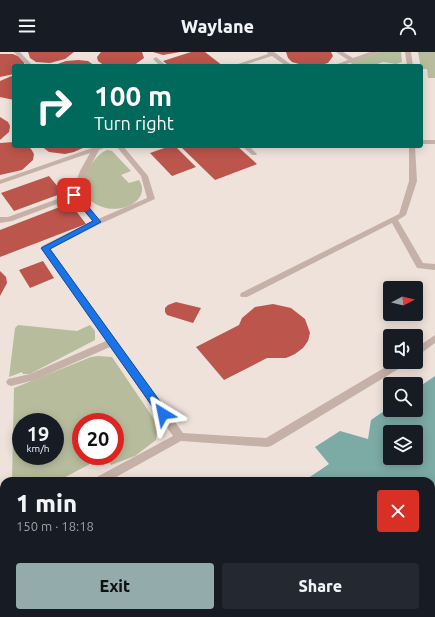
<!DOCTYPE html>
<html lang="en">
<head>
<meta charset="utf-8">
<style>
	:root { --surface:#171b24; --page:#242831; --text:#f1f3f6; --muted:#9ea1a6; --accent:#93abaa }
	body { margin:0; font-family:Ubuntu,sans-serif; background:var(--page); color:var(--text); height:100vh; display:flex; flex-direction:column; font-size:15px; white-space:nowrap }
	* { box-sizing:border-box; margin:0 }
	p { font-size:13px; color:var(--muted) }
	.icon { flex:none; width:22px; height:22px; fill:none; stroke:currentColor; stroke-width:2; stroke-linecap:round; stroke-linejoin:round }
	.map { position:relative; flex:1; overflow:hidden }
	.panel { position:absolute; left:0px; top:425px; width:435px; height:140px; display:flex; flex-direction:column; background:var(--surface); border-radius:12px 12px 0 0; box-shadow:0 2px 10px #0003 }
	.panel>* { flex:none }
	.guide { position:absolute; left:12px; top:12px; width:411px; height:84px; border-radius:4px; box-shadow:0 2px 10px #0003; background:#00695c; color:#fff; overflow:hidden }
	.needle { width:26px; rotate:83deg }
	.tools { position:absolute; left:383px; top:229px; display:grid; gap:8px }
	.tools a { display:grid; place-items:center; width:40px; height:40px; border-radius:4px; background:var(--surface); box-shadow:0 2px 10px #0003; font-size:20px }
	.speed { position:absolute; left:12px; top:361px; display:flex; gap:8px; font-size:20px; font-weight:700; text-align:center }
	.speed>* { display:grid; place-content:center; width:52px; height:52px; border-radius:50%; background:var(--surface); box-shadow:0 2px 10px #0003; line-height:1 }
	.speed small { font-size:10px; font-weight:400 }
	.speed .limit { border:6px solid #d22; background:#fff; color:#111 }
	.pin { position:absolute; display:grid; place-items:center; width:34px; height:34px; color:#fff; margin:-17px; border-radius:8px; box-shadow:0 2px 6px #0006 }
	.me { position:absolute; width:44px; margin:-22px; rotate:325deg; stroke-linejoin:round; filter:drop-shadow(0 0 3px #0008) }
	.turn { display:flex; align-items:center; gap:14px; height:84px; padding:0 16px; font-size:18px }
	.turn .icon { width:52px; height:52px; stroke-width:2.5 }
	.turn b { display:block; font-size:28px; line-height:34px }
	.round { display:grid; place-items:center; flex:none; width:42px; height:42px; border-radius:4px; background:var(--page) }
	.overview { display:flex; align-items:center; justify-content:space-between; height:68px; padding:0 16px }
	h1 { font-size:24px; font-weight:800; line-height:30px }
	.cta { display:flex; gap:8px; margin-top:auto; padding:8px 16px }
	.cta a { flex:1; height:46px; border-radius:4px; background:var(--accent); color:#111; font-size:16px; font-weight:800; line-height:46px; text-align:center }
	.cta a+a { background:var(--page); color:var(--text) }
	header { display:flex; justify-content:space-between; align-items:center; height:52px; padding:0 16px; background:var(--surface); font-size:18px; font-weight:800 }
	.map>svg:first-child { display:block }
	.green { fill:#b7bd9c; fill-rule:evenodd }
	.water { fill:#7caaa5; fill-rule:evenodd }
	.building { fill:#bc554c }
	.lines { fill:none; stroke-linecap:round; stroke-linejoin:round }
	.service { fill:#c6b1a8; fill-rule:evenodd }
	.route { fill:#1a73e8; stroke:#114b97 }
</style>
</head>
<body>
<header><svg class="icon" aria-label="menu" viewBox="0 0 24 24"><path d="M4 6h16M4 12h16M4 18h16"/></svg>Waylane<svg class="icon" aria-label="person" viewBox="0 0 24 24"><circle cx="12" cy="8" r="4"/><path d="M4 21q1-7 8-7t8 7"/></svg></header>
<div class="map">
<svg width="435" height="565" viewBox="0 0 435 565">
	<rect width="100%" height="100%" fill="#efe2db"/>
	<g class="green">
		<path d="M 379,0 L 401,0 L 402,10 L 396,12 L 383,10 L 372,14 L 351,14 L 353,13 L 350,10 Z"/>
		<path d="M 418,0 L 435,0 L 435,26 L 428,26 L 427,17 L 421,17 Z"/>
		<path d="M 107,98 L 112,99 L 131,119 L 121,123 L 129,131 L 139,128 C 155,152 105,172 84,141 L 85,137 L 90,134 L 84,127 C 87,117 97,102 107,98 Z"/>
		<path d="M 18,273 L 77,279 L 90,273 L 95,279 L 95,288 L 30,322 L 23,322 L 22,320 L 9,325 L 15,276 Z"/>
		<path d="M 98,304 L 112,305 L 158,373 L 156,388 L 135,404 L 111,413 L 106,404 L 115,404 L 115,370 L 81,370 L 81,404 L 105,404 L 58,429 L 12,429 L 14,336 L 91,305 ZM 21,370 L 55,370 L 55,404 L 21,404 Z"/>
	</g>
	<path class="water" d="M 435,324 L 435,565 L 42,565 L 49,561 L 431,561 L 431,429 L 304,429 L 329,412 L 315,395 L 340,379 L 368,387 L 371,368 L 390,355 L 390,358 L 416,358 L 416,337 ZM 390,380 L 416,380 L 416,406 L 390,406 Z"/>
	<g class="building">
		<path d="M 28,0 L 74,0 L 65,7 L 50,11 L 36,10 L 30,6 Z"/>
		<path d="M 101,0 L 142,0 L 144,6 L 133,14 L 105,14 L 98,9 L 97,5 Z"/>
		<path d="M 153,0 L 180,0 L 163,3 Z"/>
		<path d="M 191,0 L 205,0 L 223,14 L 169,14 L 163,9 Z"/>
		<path d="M 286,0 L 331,0 L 333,4 L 328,11 L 321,13 L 306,14 L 292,10 L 288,6 Z"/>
		<path d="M 0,2 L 13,2 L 20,5 L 24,10 L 24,14 L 14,14 L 14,22 L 0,25 Z"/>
		<path d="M 78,8 L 88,9 L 95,14 L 52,14 L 66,9 Z"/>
		<path d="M 14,23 L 14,48 L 0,45 L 0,29 Z"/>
		<path d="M 0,65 L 8,70 L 10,74 L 9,80 L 0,88 Z"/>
		<path d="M 14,90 L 14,94 L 28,94 L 31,97 L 34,102 L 33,108 L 22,118 L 0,123 L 0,91 Z"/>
		<path d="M 41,94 L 87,94 L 74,100 L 65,102 L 49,100 Z"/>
		<path d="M 170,94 L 175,94 L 196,115 L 172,124 L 150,101 Z"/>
		<path d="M 180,94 L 237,94 L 257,112 L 215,128 Z"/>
		<path d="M 49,124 L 63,141 L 14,159 L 1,141 Z"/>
		<path d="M 70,151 L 86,172 L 0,205 L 0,178 Z"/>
		<path d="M 43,209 L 54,226 L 30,236 L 19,218 Z"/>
		<path d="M 0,219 L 6,225 L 7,231 L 0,244 Z"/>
		<path d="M 176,250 L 201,256 L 193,271 L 167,263 L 165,260 L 165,256 L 168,253 Z"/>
		<path d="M 273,252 L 291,256 L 305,267 L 310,281 L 308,289 L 303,296 L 295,302 L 286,306 L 267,306 L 224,328 L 196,295 L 239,273 L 242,266 L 255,255 Z"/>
	</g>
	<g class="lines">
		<g class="service">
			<path d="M 14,0 L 20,0 L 33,14 L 27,14 Z"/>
			<path d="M 267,0 L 274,0 L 293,14 L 286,14 L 272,4 L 241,14 L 232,14 L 268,2 Z"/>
			<path d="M 336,0 L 343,0 L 353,6 L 370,0 L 379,0 L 341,14 L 332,14 L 348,8 Z"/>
			<path d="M 405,0 L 411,0 L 413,14 L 407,14 Z"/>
			<path d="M 156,5 L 167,14 L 160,14 L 153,7 Z"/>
			<rect x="421" y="88" width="14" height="4"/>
			<path d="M 98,94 L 108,94 L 99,98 L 88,119 L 78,143 L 98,167 L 147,146 L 141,124 L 116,94 L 123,94 L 148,124 L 155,147 L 100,172 L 50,197 L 183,381 L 266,386 L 394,310 L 407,310 L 405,313 L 271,394 L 267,395 L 181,389 L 109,429 L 94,429 L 95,426 L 173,384 L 110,295 L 35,328 L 11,334 L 8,333 L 6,330 L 8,327 L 30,322 L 106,289 L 41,196 L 42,194 L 92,169 L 73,146 L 12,169 L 0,171 L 0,165 L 8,165 L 71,142 L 80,119 L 90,101 L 0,132 L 0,128 Z"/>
			<path d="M 242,94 L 249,94 L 257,102 L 256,103 L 252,103 Z"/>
			<path d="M 409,94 L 415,94 L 417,129 L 406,163 L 398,168 L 423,211 L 435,212 L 435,218 L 417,216 L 392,171 L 247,245 L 241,245 L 240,243 L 241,241 L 399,162 L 409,129 Z"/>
			<path d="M 435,283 L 435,291 L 416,305 L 416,296 Z"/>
			<path d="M 4,478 L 4,491 L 0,492 L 0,479 Z"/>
		</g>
	</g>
	<path class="route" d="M 72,141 L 77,141 L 101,170 L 50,197 L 167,359 L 168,362 L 167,364 L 159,364 L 41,196 L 93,169 L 72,144 Z"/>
</svg>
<div class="tools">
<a><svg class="needle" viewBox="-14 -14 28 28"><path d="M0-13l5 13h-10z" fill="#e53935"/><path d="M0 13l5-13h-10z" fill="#9ea1a6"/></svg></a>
<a><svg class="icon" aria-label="sound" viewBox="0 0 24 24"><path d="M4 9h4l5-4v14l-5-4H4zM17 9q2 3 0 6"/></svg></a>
<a><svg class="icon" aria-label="search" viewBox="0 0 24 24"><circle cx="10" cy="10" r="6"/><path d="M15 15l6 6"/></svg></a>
<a><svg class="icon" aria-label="layers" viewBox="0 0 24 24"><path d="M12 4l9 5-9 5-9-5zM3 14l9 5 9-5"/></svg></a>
</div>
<div class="speed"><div>19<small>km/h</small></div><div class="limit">20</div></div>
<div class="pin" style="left:74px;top:143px;background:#d93025"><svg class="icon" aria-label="arrive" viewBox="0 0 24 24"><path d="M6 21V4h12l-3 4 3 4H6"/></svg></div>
<svg class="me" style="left:163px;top:362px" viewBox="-20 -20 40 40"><path d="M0-17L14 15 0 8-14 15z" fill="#1a73e8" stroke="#fff" stroke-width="4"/></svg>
<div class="guide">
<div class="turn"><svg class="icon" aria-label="right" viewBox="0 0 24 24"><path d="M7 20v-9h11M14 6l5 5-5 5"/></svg><div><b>100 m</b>Turn right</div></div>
</div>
<section class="panel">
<div class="overview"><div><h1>1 min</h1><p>150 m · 18:18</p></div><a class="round" style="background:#d93025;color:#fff"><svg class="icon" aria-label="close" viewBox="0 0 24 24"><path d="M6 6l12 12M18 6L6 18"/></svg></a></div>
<div class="cta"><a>Exit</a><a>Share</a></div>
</section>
</div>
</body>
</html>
